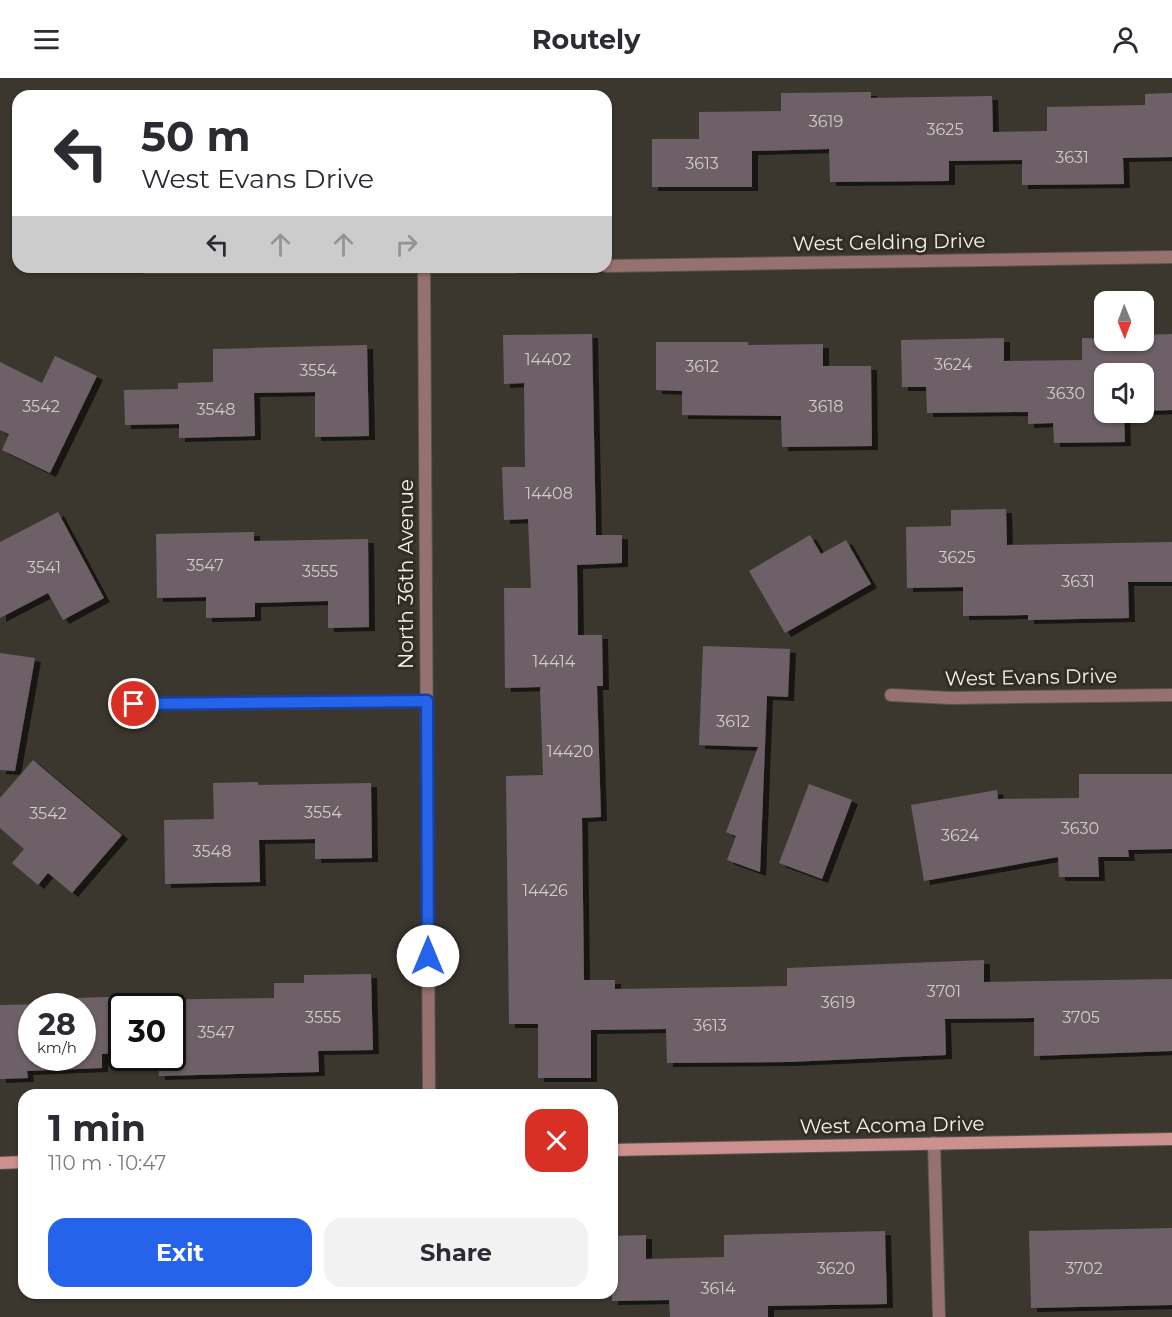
<!DOCTYPE html>
<html lang="en">
<head>
<meta charset="utf-8">
<style>
	:root { --surface:#fff; --page:#f2f2f3; --text:#2b2b33; --muted:#7c7c81; --accent:#2563eb }
	body { margin:0; font-family:Montserrat,sans-serif; background:var(--page); color:var(--text); height:100vh; display:flex; flex-direction:column; font-size:22px; white-space:nowrap }
	* { box-sizing:border-box; margin:0 }
	p { font-size:20px; color:var(--muted) }
	.icon { flex:none; width:33px; height:33px; fill:none; stroke:currentColor; stroke-width:2; stroke-linecap:round; stroke-linejoin:round }
	.map { position:relative; flex:1; overflow:hidden }
	.side { position:absolute; left:18px; top:1011px; width:600px; height:210px; display:flex; flex-direction:column; background:var(--surface); border-radius:18px; box-shadow:0 2px 4px #0004 }
	.side>* { flex:none }
	.banner { position:absolute; left:12px; top:12px; width:600px; height:183px; border-radius:18px; box-shadow:0 2px 4px #0004; background:#fff; color:var(--text); overflow:hidden }
	.needle { width:39px; rotate:179deg }
	.buttons { position:absolute; left:1094px; top:213px; display:grid; gap:12px }
	.buttons a { display:grid; place-items:center; width:60px; height:60px; border-radius:12px; background:var(--surface); box-shadow:0 2px 4px #0004; font-size:30px }
	.speed { position:absolute; left:18px; top:915px; display:flex; gap:12px; font-size:30px; font-weight:700; text-align:center }
	.speed>* { display:grid; place-content:center; width:78px; height:78px; border-radius:50%; background:var(--surface); box-shadow:0 2px 4px #0004; line-height:1 }
	.speed small { font-size:15px; font-weight:400 }
	.speed .limit { border:3px solid #111; border-radius:9px; background:#fff; color:#111 }
	.pin { position:absolute; display:grid; place-items:center; width:51px; height:51px; color:#fff; margin:-26px; border:3px solid #fff; border-radius:50%; box-shadow:0 2px 6px #0007 }
	.me { position:absolute; width:66px; margin:-33px; rotate:0deg; stroke-linejoin:round; filter:drop-shadow(0 0 4px #0008) }
	.turn { display:flex; align-items:center; gap:21px; height:126px; padding:0 30px; font-size:27px }
	.turn .icon { width:78px; height:78px; stroke-width:2.5 }
	.turn b { display:block; font-size:42px; line-height:51px }
	.lanes { display:flex; align-items:center; height:57px; padding:0 30px; background:#0003; justify-content:center; gap:30px; direction:ltr }
	.lanes .off { opacity:.35 }
	.round { display:grid; place-items:center; flex:none; width:63px; height:63px; border-radius:18px; background:var(--page) }
	.headline { display:flex; align-items:center; justify-content:space-between; height:102px; padding:0 30px }
	h1 { font-size:36px; font-weight:700; line-height:45px }
	.primary-button { display:flex; gap:12px; margin-top:auto; padding:12px 30px }
	.primary-button a { flex:1; height:69px; border-radius:18px; background:var(--accent); color:#fff; font-size:24px; font-weight:700; line-height:69px; text-align:center }
	.primary-button a+a { background:var(--page); color:var(--text) }
	header { display:flex; justify-content:space-between; align-items:center; height:78px; padding:0 30px; background:var(--surface); font-size:27px; font-weight:700 }
	.map>svg:first-child { display:block }
	.building { fill:#6d6166; fill-rule:evenodd; filter:url(#shadow) }
	.lines { fill:none; stroke-linecap:round; stroke-linejoin:round }
	.street-casing { stroke:#59554c; stroke-width:14 }
	.secondary-casing { stroke:#59554c; stroke-width:14 }
	.street { stroke:#97716f; stroke-width:12 }
	.secondary { stroke:#cc908e; stroke-width:12 }
	.route-casing { stroke:#184099; stroke-width:15 }
	.route { stroke:#2563eb; stroke-width:10 }
	.labels { text-anchor:middle; stroke-width:6; stroke-linejoin:round; paint-order:stroke }
	.number-label { font-size:16px; fill:#d2ccc9 }
	.street-label { font-size:20px; fill:#f3f0ea; stroke:#322d24 }
</style>
</head>
<body>
<header><svg class="icon" aria-label="menu" viewBox="0 0 24 24"><path d="M4 6h16M4 12h16M4 18h16"/></svg>Routely<svg class="icon" aria-label="person" viewBox="0 0 24 24"><circle cx="12" cy="8" r="4"/><path d="M4 21q1-7 8-7t8 7"/></svg></header>
<div class="map">
<svg width="1172" height="1239" viewBox="0 0 1172 1239">
	<defs>
		<filter id="shadow"><feDropShadow dx="6" dy="4" stdDeviation="0" flood-color="#0009"/></filter>
	</defs>
	<rect width="100%" height="100%" fill="#3c372e"/>
	<g class="building">
		<path d="M 871,14 L 871,20 L 992,18 L 993,54 L 1047,53 L 1047,29 L 1145,27 L 1145,16 L 1172,15 L 1172,79 L 1123,80 L 1124,106 L 1022,107 L 1022,82 L 949,83 L 949,103 L 830,104 L 829,71 L 752,73 L 752,109 L 652,109 L 652,61 L 699,61 L 699,34 L 781,33 L 781,15 Z"/>
		<path d="M 592,256 L 596,457 L 622,457 L 622,485 L 577,487 L 578,557 L 602,557 L 603,608 L 597,608 L 601,739 L 582,740 L 584,902 L 615,902 L 615,911 L 787,908 L 787,890 L 984,882 L 984,904 L 1172,901 L 1172,973 L 1034,978 L 1034,940 L 945,941 L 946,977 L 789,984 L 667,985 L 666,951 L 591,952 L 591,1000 L 538,1000 L 538,946 L 509,946 L 506,698 L 543,697 L 540,609 L 505,610 L 504,510 L 531,510 L 528,441 L 504,442 L 502,389 L 525,389 L 524,305 L 504,306 L 503,257 Z"/>
		<path d="M 1172,256 L 1172,332 L 1143,333 L 1143,296 L 1104,296 L 1104,334 L 1124,334 L 1125,364 L 1054,365 L 1053,345 L 1028,346 L 1028,334 L 927,335 L 926,309 L 902,309 L 901,262 L 1004,260 L 1004,283 L 1082,282 L 1082,260 L 1143,262 L 1143,257 Z"/>
		<path d="M 656,264 L 748,264 L 748,267 L 823,266 L 823,288 L 871,288 L 872,368 L 782,369 L 781,338 L 682,337 L 682,313 L 656,312 Z"/>
		<path d="M 367,267 L 369,358 L 315,359 L 315,314 L 254,315 L 255,358 L 179,360 L 179,346 L 125,347 L 124,312 L 178,311 L 178,305 L 213,304 L 213,271 Z"/>
		<path d="M 55,278 L 97,298 L 50,395 L 2,372 L 9,356 L 0,352 L 0,284 L 42,305 Z"/>
		<path d="M 1006,431 L 1007,467 L 1172,464 L 1172,504 L 1128,504 L 1129,540 L 1028,542 L 1028,537 L 963,538 L 963,509 L 907,510 L 906,449 L 951,448 L 951,432 Z"/>
		<path d="M 58,434 L 104,520 L 63,542 L 48,515 L 0,540 L 0,464 Z"/>
		<path d="M 254,454 L 254,463 L 368,461 L 369,549 L 328,550 L 328,523 L 255,525 L 255,539 L 206,540 L 206,519 L 157,520 L 156,456 Z"/>
		<path d="M 810,457 L 821,476 L 846,462 L 871,506 L 785,555 L 749,493 Z"/>
		<path d="M 703,568 L 790,571 L 788,619 L 767,618 L 760,794 L 727,782 L 736,758 L 726,754 L 758,669 L 699,667 Z"/>
		<path d="M 0,575 L 35,580 L 15,693 L 0,692 Z"/>
		<path d="M 33,682 L 122,757 L 72,815 L 48,795 L 38,807 L 12,785 L 24,771 L 0,750 L 0,720 Z"/>
		<path d="M 1079,696 L 1172,696 L 1172,771 L 1128,772 L 1129,779 L 1098,779 L 1099,799 L 1059,799 L 1058,779 L 924,803 L 911,727 L 997,712 L 998,721 L 1079,720 Z"/>
		<path d="M 258,704 L 258,707 L 371,705 L 372,780 L 315,781 L 315,761 L 259,762 L 260,804 L 165,806 L 164,742 L 214,741 L 213,705 Z"/>
		<path d="M 809,706 L 852,722 L 822,801 L 779,785 Z"/>
		<path d="M 371,896 L 373,972 L 318,973 L 319,994 L 159,998 L 158,980 L 172,980 L 172,928 L 122,928 L 122,975 L 102,976 L 102,990 L 27,993 L 28,1000 L 0,1001 L 0,927 L 47,926 L 47,921 L 138,918 L 138,922 L 274,920 L 274,905 L 304,905 L 304,897 ZM 32,928 L 82,928 L 82,980 L 32,980 Z"/>
		<path d="M 1172,1150 L 1172,1227 L 1031,1230 L 1029,1153 Z"/>
		<path d="M 885,1153 L 887,1226 L 768,1228 L 768,1239 L 670,1239 L 669,1222 L 612,1223 L 612,1158 L 646,1157 L 646,1181 L 724,1179 L 724,1157 Z"/>
	</g>
	<g class="lines">
		<g class="street-casing">
			<g id="street">
				<path d="M 606,188 L 1172,179"/>
				<path d="M 146,189 L 514,189"/>
				<path d="M 424,190 L 429,1017"/>
				<path d="M 891,617 L 951,620 L 1172,617"/>
				<path d="M 134,626 L 427,623"/>
				<path d="M 934,1065 L 939,1239"/>
			</g>
		</g>
		<g class="secondary-casing">
			<g id="secondary">
				<path d="M 612,1072 L 1172,1061"/>
				<path d="M 0,1085 L 24,1084"/>
			</g>
		</g>
		<use href="#street" class="street"/>
		<use href="#secondary" class="secondary"/>
	</g>
	<g class="lines">
		<g class="route-casing">
			<path id="route" d="M 134,626 L 427,623 L 428,878"/>
		</g>
		<use href="#route" class="route"/>
	</g>
	<g class="labels">
		<g class="number-label">
			<text x="826" y="49">3619</text>
			<text x="945" y="57">3625</text>
			<text x="1072" y="85">3631</text>
			<text x="702" y="91">3613</text>
			<text x="548" y="287">14402</text>
			<text x="953" y="292">3624</text>
			<text x="702" y="294">3612</text>
			<text x="318" y="298">3554</text>
			<text x="1066" y="321">3630</text>
			<text x="41" y="334">3542</text>
			<text x="826" y="334">3618</text>
			<text x="216" y="337">3548</text>
			<text x="549" y="421">14408</text>
			<text x="957" y="485">3625</text>
			<text x="205" y="493">3547</text>
			<text x="44" y="495">3541</text>
			<text x="320" y="499">3555</text>
			<text x="1078" y="509">3631</text>
			<text x="554" y="589">14414</text>
			<text x="733" y="649">3612</text>
			<text x="570" y="679">14420</text>
			<text x="323" y="740">3554</text>
			<text x="48" y="741">3542</text>
			<text x="1080" y="756">3630</text>
			<text x="960" y="763">3624</text>
			<text x="212" y="779">3548</text>
			<text x="545" y="818">14426</text>
			<text x="944" y="919">3701</text>
			<text x="838" y="930">3619</text>
			<text x="323" y="945">3555</text>
			<text x="1081" y="945">3705</text>
			<text x="710" y="953">3613</text>
			<text x="216" y="960">3547</text>
			<text x="836" y="1196">3620</text>
			<text x="1084" y="1196">3702</text>
			<text x="718" y="1216">3614</text>
		</g>
		<g class="street-label">
			<text transform="translate(889 164) rotate(-1)" y="7">West Gelding Drive</text>
			<text transform="translate(406 496) rotate(-90)" y="7">North 36th Avenue</text>
			<text transform="translate(1031 599) rotate(-1)" y="7">West Evans Drive</text>
			<text transform="translate(892 1047) rotate(-1)" y="7">West Acoma Drive</text>
		</g>
	</g>
</svg>
<div class="buttons">
<a><svg class="needle" viewBox="-14 -14 28 28"><path d="M0-13l5 13h-10z" fill="#e53935"/><path d="M0 13l5-13h-10z" fill="#7c7c81"/></svg></a>
<a><svg class="icon" aria-label="sound" viewBox="0 0 24 24"><path d="M4 9h4l5-4v14l-5-4H4zM17 9q2 3 0 6"/></svg></a>
</div>
<div class="speed"><div>28<small>km/h</small></div><div class="limit">30</div></div>
<div class="pin" style="left:134px;top:626px;background:#d93025"><svg class="icon" aria-label="arrive" viewBox="0 0 24 24"><path d="M6 21V4h12l-3 4 3 4H6"/></svg></div>
<svg class="me" style="left:428px;top:878px" viewBox="-20 -20 40 40"><circle r="19" fill="#fff"/><path d="M0-13L10 11 0 6-10 11z" fill="#2563eb"/></svg>
<div class="banner">
<div class="turn"><svg class="icon" aria-label="left" viewBox="0 0 24 24"><path d="M17 20v-9H6M10 6l-5 5 5 5"/></svg><div><b>50 m</b>West Evans Drive</div></div>
<div class="lanes"><svg class="icon" aria-label="left" viewBox="0 0 24 24"><path d="M17 20v-9H6M10 6l-5 5 5 5"/></svg><svg class="icon off" aria-label="ahead" viewBox="0 0 24 24"><path d="M12 20V5M6 11l6-6 6 6"/></svg><svg class="icon off" aria-label="ahead" viewBox="0 0 24 24"><path d="M12 20V5M6 11l6-6 6 6"/></svg><svg class="icon off" aria-label="right" viewBox="0 0 24 24"><path d="M7 20v-9h11M14 6l5 5-5 5"/></svg></div>
</div>
<section class="side">
<div class="headline"><div><h1>1 min</h1><p>110 m · 10:47</p></div><a class="round" style="background:#d93025;color:#fff"><svg class="icon" aria-label="close" viewBox="0 0 24 24"><path d="M6 6l12 12M18 6L6 18"/></svg></a></div>
<div class="primary-button"><a>Exit</a><a>Share</a></div>
</section>
</div>
</body>
</html>
